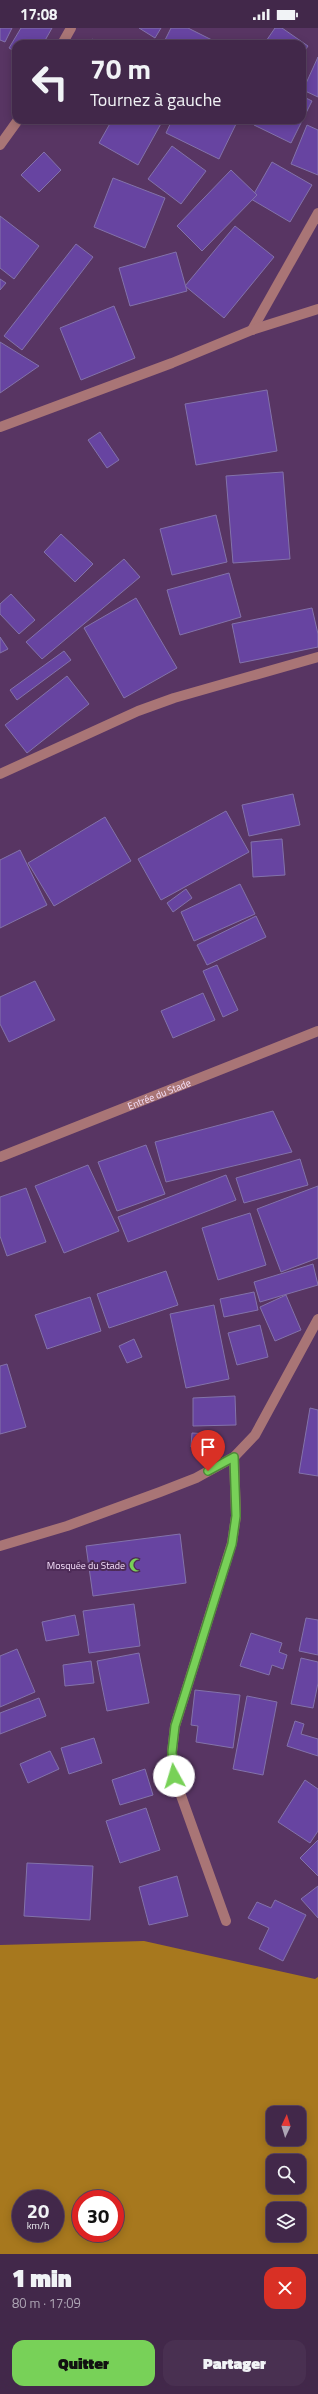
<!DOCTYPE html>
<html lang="fr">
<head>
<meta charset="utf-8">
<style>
	:root { --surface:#42284a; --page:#493051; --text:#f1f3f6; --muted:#aea6b5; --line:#5a4462; --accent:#78d158 }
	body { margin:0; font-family:"Titillium Web",sans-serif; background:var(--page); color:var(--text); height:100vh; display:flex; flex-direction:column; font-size:15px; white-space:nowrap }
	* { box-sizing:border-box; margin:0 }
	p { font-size:13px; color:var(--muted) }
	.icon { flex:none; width:22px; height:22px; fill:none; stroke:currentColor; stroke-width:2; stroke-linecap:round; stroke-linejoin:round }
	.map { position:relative; height:2226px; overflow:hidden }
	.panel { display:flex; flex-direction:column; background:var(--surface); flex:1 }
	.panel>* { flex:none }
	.guide { position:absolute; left:12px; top:12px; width:294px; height:84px; border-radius:12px; box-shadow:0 2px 10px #0003,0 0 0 1px var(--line); background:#42284a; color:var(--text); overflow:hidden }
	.needle { width:26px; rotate:4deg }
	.buttons { position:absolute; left:266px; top:2078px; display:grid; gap:8px }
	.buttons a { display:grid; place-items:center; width:40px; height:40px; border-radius:8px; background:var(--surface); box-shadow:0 2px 10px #0003,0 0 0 1px var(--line); font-size:20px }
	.speed { position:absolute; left:12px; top:2162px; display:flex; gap:8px; font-size:20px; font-weight:700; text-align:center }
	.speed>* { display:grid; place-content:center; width:52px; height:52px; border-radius:50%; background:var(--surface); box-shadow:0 2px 10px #0003,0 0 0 1px var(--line); line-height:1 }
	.speed small { font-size:10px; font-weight:400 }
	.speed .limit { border:6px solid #d22; background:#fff; color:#111 }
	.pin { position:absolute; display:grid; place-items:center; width:34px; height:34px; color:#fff; margin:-41px -17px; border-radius:50% 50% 50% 0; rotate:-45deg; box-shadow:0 0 4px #0007 }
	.pin .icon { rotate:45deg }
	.me { position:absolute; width:44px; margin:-22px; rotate:354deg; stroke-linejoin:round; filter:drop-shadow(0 0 3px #0008) }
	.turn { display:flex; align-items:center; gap:14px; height:84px; padding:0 12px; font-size:18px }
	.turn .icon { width:52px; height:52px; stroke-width:2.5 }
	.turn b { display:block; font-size:28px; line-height:34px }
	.round { display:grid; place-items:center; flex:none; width:42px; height:42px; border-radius:12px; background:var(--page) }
	.headline { display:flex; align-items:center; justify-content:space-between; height:68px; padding:0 12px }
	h1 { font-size:24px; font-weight:800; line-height:30px }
	.action { display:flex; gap:8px; margin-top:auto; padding:8px 12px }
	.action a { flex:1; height:46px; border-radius:12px; background:var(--accent); color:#111; font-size:16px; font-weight:800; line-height:46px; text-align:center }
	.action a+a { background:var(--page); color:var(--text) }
	.status { display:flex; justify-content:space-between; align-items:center; height:28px; padding:0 20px; background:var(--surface); direction:ltr }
	.status svg { height:11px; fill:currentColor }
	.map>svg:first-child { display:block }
	.forest { fill:#a7781e; fill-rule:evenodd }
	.building { fill:#6744a1; stroke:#8372aa }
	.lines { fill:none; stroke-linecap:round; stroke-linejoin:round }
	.minor { stroke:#a97576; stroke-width:10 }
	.route-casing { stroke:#4e8839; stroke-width:10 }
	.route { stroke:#78d158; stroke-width:7 }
	.labels { text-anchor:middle; stroke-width:4; stroke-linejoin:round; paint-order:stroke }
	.street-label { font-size:10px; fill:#f7e2fd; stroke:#4d2b57 }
	.poi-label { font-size:10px; fill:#f7e2fd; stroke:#4d2b57; text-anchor:end }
</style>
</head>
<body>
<div class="status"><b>17:08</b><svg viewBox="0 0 49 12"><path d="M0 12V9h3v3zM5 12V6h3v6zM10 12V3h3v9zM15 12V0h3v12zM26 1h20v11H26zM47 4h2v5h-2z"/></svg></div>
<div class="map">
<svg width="318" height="2226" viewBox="0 0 318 2226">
	<rect width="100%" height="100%" fill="#583563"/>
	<path class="forest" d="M 144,1913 L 315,1951 L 318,1949 L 318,2226 L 0,2226 L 0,1917 ZM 273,2085 L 299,2085 L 299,2111 L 273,2111 ZM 273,2133 L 299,2133 L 299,2159 L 273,2159 ZM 21,2171 L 55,2171 L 55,2205 L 21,2205 ZM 81,2171 L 115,2171 L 115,2205 L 81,2205 ZM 273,2181 L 299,2181 L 299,2207 L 273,2207 Z"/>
	<g class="building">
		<path d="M 0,0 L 12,0 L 5,14 L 0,12 Z"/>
		<path d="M 21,0 L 52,0 L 43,16 L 16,16 L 16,24 L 9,20 Z"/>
		<path d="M 139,0 L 161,0 L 155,10 Z"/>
		<path d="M 171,0 L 188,0 L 220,16 L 163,16 Z"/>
		<path d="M 275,0 L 282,0 L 308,18 L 302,27 L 302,16 L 264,16 Z"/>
		<path d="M 92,11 L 100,16 L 89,16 Z"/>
		<path d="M 318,29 L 318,69 L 303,62 Z"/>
		<path d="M 302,68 L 312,73 L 291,115 L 254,97 L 257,92 L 302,92 Z"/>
		<path d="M 112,92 L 163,92 L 138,137 L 99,115 Z"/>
		<path d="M 172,92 L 227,92 L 236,96 L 219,131 L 166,105 Z"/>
		<path d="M 307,97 L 318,102 L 318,147 L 291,136 Z"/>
		<path d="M 172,118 L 206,143 L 181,176 L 148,151 Z"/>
		<path d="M 44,124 L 61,142 L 39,164 L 21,147 Z"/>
		<path d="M 272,134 L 312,157 L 290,194 L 251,171 Z"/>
		<path d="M 231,142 L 257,167 L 202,223 L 177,198 Z"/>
		<path d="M 113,150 L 165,170 L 145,220 L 94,199 Z"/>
		<path d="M 0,188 L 39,218 L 14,251 L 0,240 Z"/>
		<path d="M 235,198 L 274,229 L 224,290 L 185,258 Z"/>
		<path d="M 76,216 L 93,229 L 22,322 L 4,308 Z"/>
		<path d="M 176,224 L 187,263 L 130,278 L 119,240 Z"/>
		<path d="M 0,251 L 6,255 L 0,262 Z"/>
		<path d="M 114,278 L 135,330 L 81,352 L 60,300 Z"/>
		<path d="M 0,314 L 39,338 L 0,365 Z"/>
		<path d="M 267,362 L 277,423 L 196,437 L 185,376 Z"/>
		<path d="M 100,404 L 119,432 L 107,440 L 88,412 Z"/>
		<path d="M 283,444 L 290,531 L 233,535 L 226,448 Z"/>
		<path d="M 216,487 L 227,534 L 172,547 L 160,501 Z"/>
		<path d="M 61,506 L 93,536 L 75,554 L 44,524 Z"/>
		<path d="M 124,531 L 140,549 L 42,631 L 26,614 Z"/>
		<path d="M 229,545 L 241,589 L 180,607 L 167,562 Z"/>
		<path d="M 11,566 L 35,592 L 19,606 L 0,586 L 0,576 Z"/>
		<path d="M 136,570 L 177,640 L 124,670 L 84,600 Z"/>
		<path d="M 312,580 L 318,606 L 318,619 L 240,635 L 232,596 Z"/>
		<path d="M 0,609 L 8,621 L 0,625 Z"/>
		<path d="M 64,623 L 71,632 L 17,672 L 10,662 Z"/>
		<path d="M 67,648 L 89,676 L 27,725 L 5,697 Z"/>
		<path d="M 293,766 L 300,797 L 249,808 L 242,777 Z"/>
		<path d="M 226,783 L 249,824 L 161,872 L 138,831 Z"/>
		<path d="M 105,789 L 131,833 L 54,878 L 28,835 Z"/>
		<path d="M 282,811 L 285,847 L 253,849 L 251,814 Z"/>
		<path d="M 20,822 L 47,877 L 0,900 L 0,832 Z"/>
		<path d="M 240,856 L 255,886 L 194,913 L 181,884 Z"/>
		<path d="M 186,861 L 192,870 L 173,884 L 167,875 Z"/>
		<path d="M 256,888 L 266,909 L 207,937 L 197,917 Z"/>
		<path d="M 217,937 L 238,982 L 223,989 L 203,943 Z"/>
		<path d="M 35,953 L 55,992 L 9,1014 L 0,996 L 0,969 Z"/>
		<path d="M 203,965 L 215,992 L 173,1010 L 161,983 Z"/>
		<path d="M 273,1083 L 292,1124 L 166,1154 L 155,1114 Z"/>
		<path d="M 146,1117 L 165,1166 L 117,1183 L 98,1134 Z"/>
		<path d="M 300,1131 L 308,1157 L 244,1175 L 236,1150 Z"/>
		<path d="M 88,1137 L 119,1203 L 64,1225 L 35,1158 Z"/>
		<path d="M 226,1147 L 236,1172 L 128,1214 L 118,1189 Z"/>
		<path d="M 318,1158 L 318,1230 L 281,1244 L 257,1181 Z"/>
		<path d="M 26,1160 L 46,1214 L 7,1228 L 0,1208 L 0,1169 Z"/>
		<path d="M 250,1185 L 266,1237 L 218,1252 L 202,1200 Z"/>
		<path d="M 313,1236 L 318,1257 L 260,1274 L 254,1254 Z"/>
		<path d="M 166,1243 L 178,1277 L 109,1300 L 97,1266 Z"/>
		<path d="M 254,1264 L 258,1282 L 224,1289 L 220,1271 Z"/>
		<path d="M 286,1267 L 301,1302 L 275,1313 L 260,1279 Z"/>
		<path d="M 90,1269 L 101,1303 L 47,1321 L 35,1287 Z"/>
		<path d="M 214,1277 L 229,1351 L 186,1360 L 170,1286 Z"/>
		<path d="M 260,1297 L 268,1329 L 237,1337 L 228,1305 Z"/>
		<path d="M 134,1311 L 142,1329 L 127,1335 L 119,1318 Z"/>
		<path d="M 7,1336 L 26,1399 L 0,1406 L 0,1338 Z"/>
		<path d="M 235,1368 L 236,1397 L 193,1398 L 193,1370 Z"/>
		<path d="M 310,1380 L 318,1382 L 318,1448 L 299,1445 Z"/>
		<path d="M 192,1405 L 209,1406 L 208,1420 L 191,1419 Z"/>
		<path d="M 180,1506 L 186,1555 L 93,1568 L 86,1518 Z"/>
		<path d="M 134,1576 L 140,1618 L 89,1625 L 83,1583 Z"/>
		<path d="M 75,1587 L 79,1607 L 46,1613 L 42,1594 Z"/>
		<path d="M 306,1590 L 318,1592 L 318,1627 L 299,1623 Z"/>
		<path d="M 251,1605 L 282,1615 L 279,1624 L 287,1627 L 283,1641 L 272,1637 L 269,1647 L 240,1638 Z"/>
		<path d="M 17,1621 L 35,1664 L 0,1679 L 0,1628 Z"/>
		<path d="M 139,1625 L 149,1675 L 107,1683 L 97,1633 Z"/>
		<path d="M 301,1630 L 318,1634 L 318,1655 L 313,1680 L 291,1676 Z"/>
		<path d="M 91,1633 L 94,1655 L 65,1658 L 63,1637 Z"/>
		<path d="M 195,1662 L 240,1667 L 233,1720 L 196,1714 L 198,1698 L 191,1697 Z"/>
		<path d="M 247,1668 L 277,1674 L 263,1747 L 233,1741 Z"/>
		<path d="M 39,1670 L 46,1688 L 0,1706 L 0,1685 Z"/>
		<path d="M 295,1693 L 304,1696 L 301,1706 L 318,1711 L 318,1728 L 287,1718 Z"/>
		<path d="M 94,1710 L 102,1735 L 69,1746 L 61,1720 Z"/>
		<path d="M 50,1723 L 59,1741 L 28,1755 L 20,1736 Z"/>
		<path d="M 145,1741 L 153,1767 L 120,1777 L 112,1752 Z"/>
		<path d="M 305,1752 L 318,1761 L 318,1803 L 310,1815 L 278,1794 Z"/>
		<path d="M 146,1780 L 160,1822 L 120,1835 L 106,1793 Z"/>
		<path d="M 318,1812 L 318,1848 L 300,1830 Z"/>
		<path d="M 27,1835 L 93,1838 L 90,1892 L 24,1888 Z"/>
		<path d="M 177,1848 L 188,1888 L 149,1897 L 139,1859 Z"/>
		<path d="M 318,1858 L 318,1890 L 301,1871 Z"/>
		<path d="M 275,1872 L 306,1887 L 283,1933 L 259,1921 L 269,1900 L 248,1890 L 257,1874 L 271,1880 Z"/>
	</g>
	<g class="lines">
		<g class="minor">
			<path d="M 62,16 L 71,0"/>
			<path d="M 0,117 L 18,92"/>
			<path d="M 252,302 L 318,185"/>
			<path d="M 0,399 L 172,335 L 252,302 L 318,281"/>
			<path d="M 0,746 L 138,683 L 174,670 L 318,629"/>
			<path id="s1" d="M 0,1129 L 318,1003"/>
			<path d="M 0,1518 L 67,1498 L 160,1464 L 196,1450 L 234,1429 L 255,1407 L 318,1291"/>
			<path d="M 226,1893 L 174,1748 L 172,1724 L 175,1698 L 232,1515 L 236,1488 L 234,1429"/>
		</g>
	</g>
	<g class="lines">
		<g class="route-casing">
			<path id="route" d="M 174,1748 L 172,1724 L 175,1698 L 232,1516 L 236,1488 L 234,1429 L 208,1443"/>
		</g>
		<use href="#route" class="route"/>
	</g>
	<defs>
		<g id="mosque-bare" transform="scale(1.08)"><path d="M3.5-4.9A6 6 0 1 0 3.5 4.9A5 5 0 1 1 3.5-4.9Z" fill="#78d158" stroke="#4d2b57" stroke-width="2.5" paint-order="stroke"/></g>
	</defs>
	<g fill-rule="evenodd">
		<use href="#mosque-bare" x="136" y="1537"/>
	</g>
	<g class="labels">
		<g class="street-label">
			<text dy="4" stroke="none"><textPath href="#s1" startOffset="171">Entrée du Stade</textPath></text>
		</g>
		<g class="poi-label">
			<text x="125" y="1541">Mosquée du Stade</text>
		</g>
	</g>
</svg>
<div class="buttons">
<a><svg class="needle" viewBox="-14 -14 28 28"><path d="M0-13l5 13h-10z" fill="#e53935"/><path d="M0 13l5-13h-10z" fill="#aea6b5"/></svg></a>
<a><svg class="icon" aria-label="search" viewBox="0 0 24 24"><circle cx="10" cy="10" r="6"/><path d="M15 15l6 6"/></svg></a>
<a><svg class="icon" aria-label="layers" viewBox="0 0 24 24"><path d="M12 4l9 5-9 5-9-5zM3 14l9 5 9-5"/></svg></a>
</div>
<div class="speed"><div>20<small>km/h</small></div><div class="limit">30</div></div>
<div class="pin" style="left:208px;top:1443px;background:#d93025"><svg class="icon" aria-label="arrive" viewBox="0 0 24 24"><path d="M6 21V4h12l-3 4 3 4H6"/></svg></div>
<svg class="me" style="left:174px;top:1748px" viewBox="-20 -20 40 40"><circle r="19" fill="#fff"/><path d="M0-13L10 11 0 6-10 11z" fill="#78d158"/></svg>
<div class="guide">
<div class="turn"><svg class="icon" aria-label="left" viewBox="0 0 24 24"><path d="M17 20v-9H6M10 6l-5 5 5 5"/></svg><div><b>70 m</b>Tournez à gauche</div></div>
</div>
</div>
<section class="panel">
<div class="headline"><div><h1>1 min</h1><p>80 m · 17:09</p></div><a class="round" style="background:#d93025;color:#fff"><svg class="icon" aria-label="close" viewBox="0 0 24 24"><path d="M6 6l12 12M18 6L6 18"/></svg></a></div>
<div class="action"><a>Quitter</a><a>Partager</a></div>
</section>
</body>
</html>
